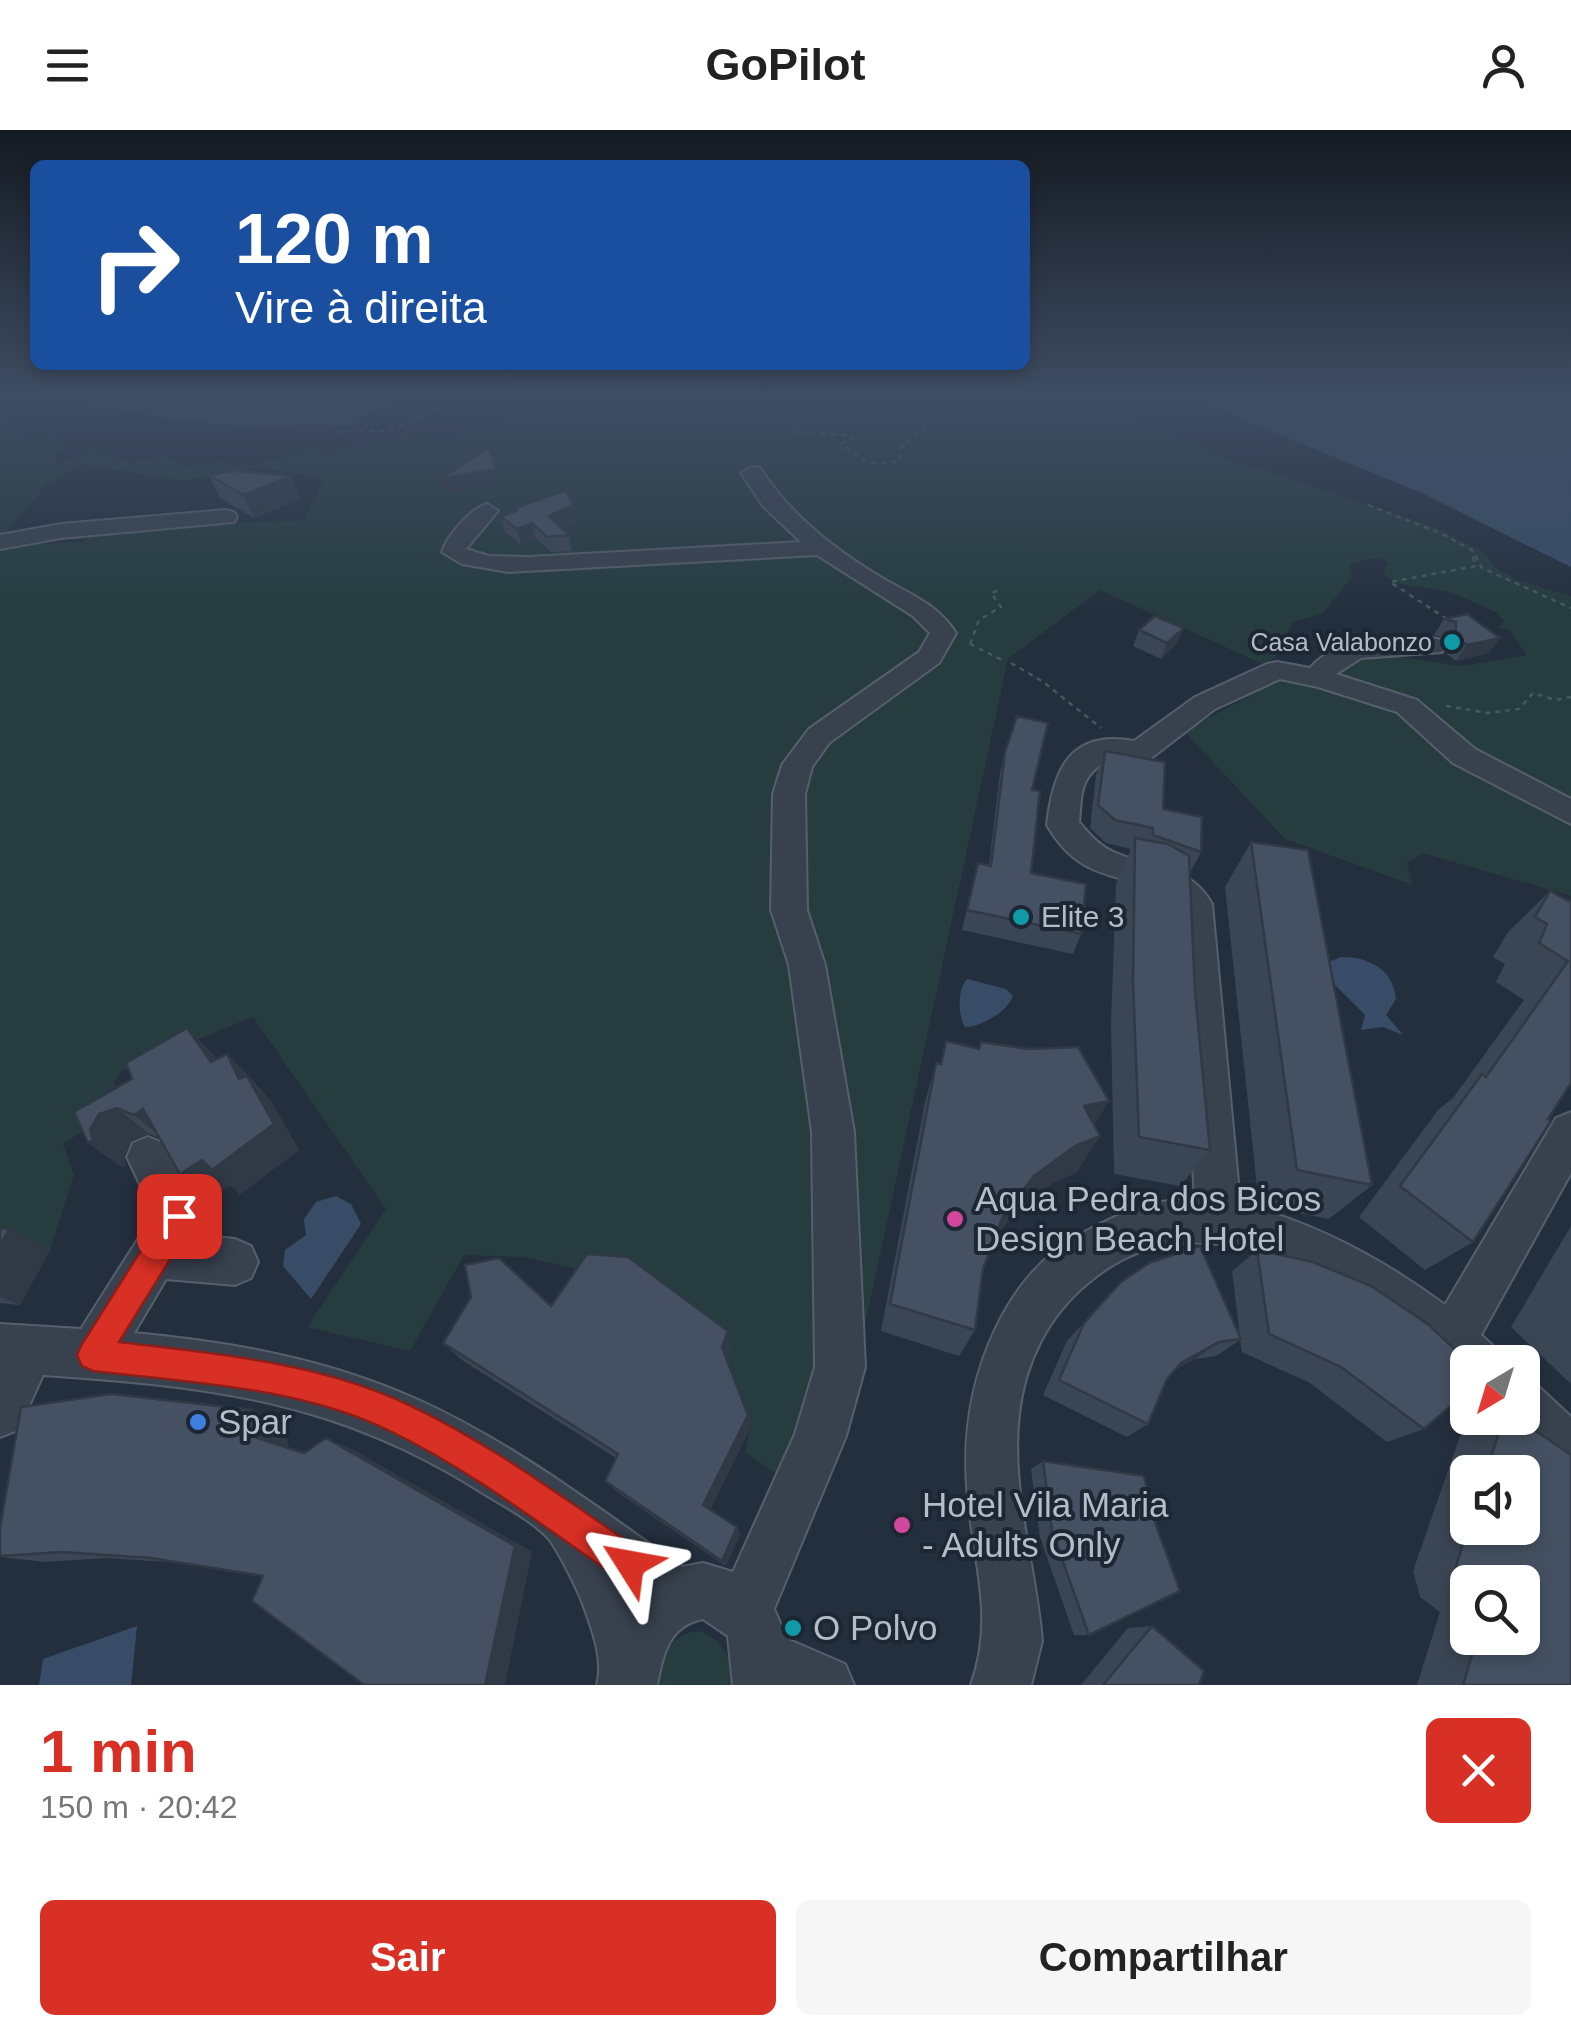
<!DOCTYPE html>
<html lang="pt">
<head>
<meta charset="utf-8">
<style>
	:root { --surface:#fff; --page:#f6f6f6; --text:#222; --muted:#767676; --accent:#d93025 }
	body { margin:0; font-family:Arial,sans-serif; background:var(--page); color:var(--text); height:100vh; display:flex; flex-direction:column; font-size:38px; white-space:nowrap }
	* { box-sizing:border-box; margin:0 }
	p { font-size:32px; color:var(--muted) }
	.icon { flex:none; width:55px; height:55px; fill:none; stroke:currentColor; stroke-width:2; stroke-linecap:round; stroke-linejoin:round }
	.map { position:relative; height:1555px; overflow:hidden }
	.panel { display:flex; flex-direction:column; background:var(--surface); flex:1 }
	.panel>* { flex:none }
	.guide { position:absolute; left:30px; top:30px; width:1000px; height:210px; border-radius:15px; box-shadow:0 5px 15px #0003; background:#1a4fa0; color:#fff; overflow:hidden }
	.needle { width:65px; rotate:218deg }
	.buttons { position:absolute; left:1450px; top:1215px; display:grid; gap:20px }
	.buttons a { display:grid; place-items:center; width:90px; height:90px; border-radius:15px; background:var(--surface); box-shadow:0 5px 15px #0003; font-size:50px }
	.pin { position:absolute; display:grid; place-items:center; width:85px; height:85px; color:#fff; margin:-42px; border-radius:20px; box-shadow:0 5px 15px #0006 }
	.me { position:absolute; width:110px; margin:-55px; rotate:304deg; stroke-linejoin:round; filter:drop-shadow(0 0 8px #0008) }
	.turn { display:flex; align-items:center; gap:35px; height:210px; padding:0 40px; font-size:45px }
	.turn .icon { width:130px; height:130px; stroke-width:2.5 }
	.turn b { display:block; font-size:70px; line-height:85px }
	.round { display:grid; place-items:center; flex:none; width:105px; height:105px; border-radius:15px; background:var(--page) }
	.summary { display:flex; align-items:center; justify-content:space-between; height:170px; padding:0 40px }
	h1 { font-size:60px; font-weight:600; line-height:75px; color:var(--accent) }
	.cta { display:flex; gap:20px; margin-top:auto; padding:20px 40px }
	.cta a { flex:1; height:115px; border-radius:15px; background:var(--accent); color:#fff; font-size:40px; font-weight:600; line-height:115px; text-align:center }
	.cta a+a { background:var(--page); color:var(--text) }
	header { display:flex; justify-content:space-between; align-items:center; height:130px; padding:0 40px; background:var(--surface); font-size:45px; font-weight:600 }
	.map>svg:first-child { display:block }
	.green { fill:#263c3f }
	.water { fill:#394c67 }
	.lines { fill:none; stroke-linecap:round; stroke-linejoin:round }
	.minor-casing { stroke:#565f6c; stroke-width:4 }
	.path { stroke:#44595c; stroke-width:2.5; stroke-dasharray:5 5; stroke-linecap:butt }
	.minor { fill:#38414e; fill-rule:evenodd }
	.wall { fill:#3b4654; fill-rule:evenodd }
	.shaded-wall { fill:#303945 }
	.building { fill:#455162; stroke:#303945; stroke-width:2.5 }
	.route { fill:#d93025; stroke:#8d1f18; stroke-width:2.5 }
	.culture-dot { fill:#0f9aa8; stroke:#1d2633; stroke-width:4 }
	.hotel-dot { fill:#d1479c; stroke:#1d2633; stroke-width:4 }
	.shop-dot { fill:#3f7fe0; stroke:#1d2633; stroke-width:4 }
	.labels { text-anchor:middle; stroke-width:8; stroke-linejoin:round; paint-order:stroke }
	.far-poi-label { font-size:25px; fill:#b4bcc9; stroke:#1d2633; text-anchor:end }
	.poi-label { font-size:30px; fill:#b4bcc9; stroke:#1d2633; text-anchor:start }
	.near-poi-label { font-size:35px; fill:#b4bcc9; stroke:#1d2633; text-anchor:start }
</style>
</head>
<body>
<header><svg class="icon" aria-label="menu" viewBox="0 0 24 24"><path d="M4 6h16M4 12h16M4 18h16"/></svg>GoPilot<svg class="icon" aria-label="person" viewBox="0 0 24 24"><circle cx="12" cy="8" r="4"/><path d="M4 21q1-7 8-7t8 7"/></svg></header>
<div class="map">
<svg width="1571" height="1555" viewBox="0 0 1571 1555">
	<rect width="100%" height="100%" fill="#242f3e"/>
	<g class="green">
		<path d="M 563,266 L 1083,266 L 1230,330 L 1436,397 L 1483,422 L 1496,438 L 1515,449 L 1571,466 L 1571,672 L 1525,665 L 1571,694 L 1571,766 L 1423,723 L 1407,733 L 1413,755 L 1285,709 L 1184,601 L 1283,548 L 1331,540 L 1369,523 L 1463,536 L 1527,525 L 1509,500 L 1498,498 L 1504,491 L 1497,483 C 1481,475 1462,466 1444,461 C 1423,455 1401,460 1383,444 L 1388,433 C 1377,422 1363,432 1349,434 L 1352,447 L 1322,484 L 1292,492 L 1283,520 L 1265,535 L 1100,460 L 1008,529 L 851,1260 L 809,1365 L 745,1323 L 750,1298 L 598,1144 L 524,1127 L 464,1125 L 410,1221 L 307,1197 L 386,1079 L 253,887 L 123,940 L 114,952 L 126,974 L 63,1014 L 74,1045 L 50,1120 L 0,1115 L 0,416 L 84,412 L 93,400 L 304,390 L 324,349 L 262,337 L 183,351 L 83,334 L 47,354 L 0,409 L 0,288 L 16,289 L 9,301 L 31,309 L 52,303 L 62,306 L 65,315 L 56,323 L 56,333 L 60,335 L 95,318 L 128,333 L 167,325 L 183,337 L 223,331 L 231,336 L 256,335 L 311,318 L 323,324 L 410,307 L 466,305 Z"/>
		<path d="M 700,1501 C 724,1510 733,1530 731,1555 L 655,1555 C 663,1527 667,1504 700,1501 Z"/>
	</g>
	<g class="water">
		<path d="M 42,266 L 495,266 L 402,273 L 360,287 L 359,293 C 341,300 324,292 305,294 C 217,303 128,280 42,266 Z"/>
		<path d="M 1186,266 L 1571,266 L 1571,437 L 1424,364 Z"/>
		<path d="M 1341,827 C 1369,827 1393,839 1396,869 L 1386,885 L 1403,905 L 1383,897 L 1361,900 L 1365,885 L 1329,849 L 1326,833 Z"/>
		<path d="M 967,849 L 1006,859 L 1013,866 C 1008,881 981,897 965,897 C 958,885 957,860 967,849 Z"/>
		<path d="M 336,1066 L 351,1074 L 361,1094 L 311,1169 L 283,1136 L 285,1120 L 306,1105 L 304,1089 L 316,1072 Z"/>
		<path d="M 137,1496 L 131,1555 L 39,1555 L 43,1529 Z"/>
	</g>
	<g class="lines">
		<g class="minor-casing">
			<g id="minor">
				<path d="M 752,337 L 760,338 C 789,384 835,420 882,448 C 910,464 937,474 956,503 L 939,533 L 829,613 L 812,637 L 805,664 L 807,780 L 825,835 L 854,1002 L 865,1237 L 846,1306 L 774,1479 L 787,1509 L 845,1534 L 854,1555 L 733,1555 L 728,1506 L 703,1489 C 668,1496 663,1525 657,1555 L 597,1555 C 604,1528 592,1500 583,1474 C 578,1460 557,1418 548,1408 C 530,1389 500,1374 478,1360 C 335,1270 208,1256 43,1245 L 18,1300 L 0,1307 L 0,1194 L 81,1199 L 154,1084 L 127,1027 L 133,1013 L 148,1007 L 163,1013 L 201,1086 L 193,1105 L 235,1109 L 251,1116 L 258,1132 L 251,1148 L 235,1155 L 166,1149 L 134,1203 C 231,1212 327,1229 416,1269 C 512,1312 597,1377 682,1437 L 703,1433 L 733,1442 L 795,1304 L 815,1237 L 812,1002 L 789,835 L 771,780 L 773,664 L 782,635 L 809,599 L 919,522 L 930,503 L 913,486 L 817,425 L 508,442 L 462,434 L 442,422 C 447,406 470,379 487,374 L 498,381 L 466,419 L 489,426 L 529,427 L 801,412 L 763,376 L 741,343 Z"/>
				<path d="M 226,380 L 234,382 L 237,387 L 234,392 L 61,408 L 0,419 L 0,405 L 61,394 Z"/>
				<path d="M 1432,508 L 1442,510 L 1445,516 L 1442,522 L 1361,528 L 1336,544 L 1417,570 L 1475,619 L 1571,669 L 1571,694 L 1453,633 L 1397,582 L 1318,557 L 1280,549 L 1215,579 L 1150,629 L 1139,632 L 1112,627 C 1080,646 1082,658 1079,692 C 1090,705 1100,717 1116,723 C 1152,739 1191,735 1212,774 L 1240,1073 C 1317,1094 1381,1128 1445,1175 L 1556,988 L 1571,982 L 1571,1043 L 1481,1205 L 1492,1215 L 1499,1232 L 1468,1232 L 1468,1253 L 1458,1249 C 1365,1167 1208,1050 1088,1153 C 1048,1186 1025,1232 1019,1284 C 1010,1360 1036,1436 1042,1511 L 1031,1555 L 971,1555 C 995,1489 974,1435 968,1368 C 962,1308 970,1252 996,1198 C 1015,1158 1042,1125 1081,1104 C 1116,1085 1154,1067 1195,1070 L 1178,777 C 1141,735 1087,765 1047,695 C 1053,640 1070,599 1134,611 L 1195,567 L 1267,534 L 1277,532 L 1310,538 C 1341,503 1390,511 1432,508 Z"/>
				<path d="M 1522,1251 L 1540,1258 L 1571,1287 L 1571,1348 L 1553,1340 L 1504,1294 L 1502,1288 L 1522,1288 Z"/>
			</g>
		</g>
		<g class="path">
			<path d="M 359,300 C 394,307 409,288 440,279 C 473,269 507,279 540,266"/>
			<path d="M 340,302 L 351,301"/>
			<path d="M 791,302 L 844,305 L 852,308 L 841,314 L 869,333 L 898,332 L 902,317 L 932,290 L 913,266"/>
			<path d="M 1368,375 L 1440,403 L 1472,420 L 1482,438 L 1571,478"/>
			<path d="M 1447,489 L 1390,452 L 1476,436 L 1473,428 L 1477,428"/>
			<path d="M 970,514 L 979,490 L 1001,477 L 991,463 L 997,461"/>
			<path d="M 970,514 L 1004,531"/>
			<path d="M 1011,533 L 1042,551 L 1101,598"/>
			<path d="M 1446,576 L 1488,583 L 1519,579 L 1533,563 L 1555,570 L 1571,567"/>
		</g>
		<use href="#minor" class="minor"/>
	</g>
	<g class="wall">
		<path d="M 209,345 L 301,369 L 254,388 L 220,368 Z"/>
		<path d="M 573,375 L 576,391 L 561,397 L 569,405 L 572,421 L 551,422 L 536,408 L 521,415 L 505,402 L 501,387 L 516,380 L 515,378 Z"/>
		<path d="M 1444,489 L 1500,508 L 1488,523 L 1456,531 L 1446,523 L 1445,508 L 1434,505 Z"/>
		<path d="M 1139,500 L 1177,513 L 1161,529 L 1133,516 Z"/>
		<path d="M 1105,621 L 1163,679 L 1201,722 L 1190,743 L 1195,862 L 1210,1020 L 1180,1056 L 1114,1044 L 1111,894 L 1116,754 L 1131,719 L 1106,713 L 1090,698 L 1096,645 Z"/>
		<path d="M 1005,622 L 1032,660 L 1031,743 L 1081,804 L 1073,824 L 962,800 L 978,733 L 989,735 L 1000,642 Z"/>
		<path d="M 1251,712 L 1372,1055 L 1329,1089 L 1259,1075 L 1225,757 Z"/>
		<path d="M 1550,761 L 1571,772 L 1571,953 L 1473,1112 L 1425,1140 L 1359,1087 L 1438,980 L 1453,968 L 1524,870 L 1496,852 L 1505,834 L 1493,827 L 1508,802 Z"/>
		<path d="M 187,898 L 216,929 L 227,924 L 253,951 L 272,973 L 299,1020 L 240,1064 L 230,1055 L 211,1068 L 160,1008 L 149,1004 L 132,1010 L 124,1026 L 126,1035 L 122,1037 L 88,1013 L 132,949 Z"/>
		<path d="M 946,911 L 1094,995 L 1077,1042 L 1055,1052 L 1016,1080 L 994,1109 L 983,1139 L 975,1200 L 959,1226 L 881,1201 L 925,972 L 936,933 L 940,934 Z"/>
		<path d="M 1571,1096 L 1571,1254 L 1511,1197 Z"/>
		<path d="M 0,1098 L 9,1099 L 50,1120 L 20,1175 L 0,1173 Z"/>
		<path d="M 1257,1120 L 1424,1299 L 1387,1312 L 1310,1253 L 1242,1222 L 1240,1210 L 1216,1226 L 1195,1229 L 1175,1240 L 1167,1249 L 1148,1294 L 1127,1307 L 1043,1265 L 1067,1211 L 1121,1152 L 1240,1207 L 1232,1141 Z"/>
		<path d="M 728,1201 L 731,1218 L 727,1230 L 748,1285 L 750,1298 L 710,1380 L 740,1404 L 726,1436 L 616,1361 L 605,1351 L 616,1328 L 462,1230 L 443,1213 Z"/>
		<path d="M 253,1280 L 284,1293 L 288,1318 L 304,1323 L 326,1308 L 353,1320 L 532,1422 L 263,1446 L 183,1433 L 107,1428 L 45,1432 L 0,1427 L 0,1398 Z"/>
		<path d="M 1504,1288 L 1517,1288 L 1571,1555 L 1417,1555 L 1440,1482 L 1420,1467 L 1413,1441 L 1460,1306 L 1471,1298 ZM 1468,1342 L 1522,1342 L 1522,1398 L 1468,1398 ZM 1468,1452 L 1522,1508 L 1468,1508 Z"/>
		<path d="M 1043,1331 L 1089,1505 L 1074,1505 L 1040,1407 L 1031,1339 Z"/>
		<path d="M 1152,1496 L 1199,1555 L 1081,1555 L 1128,1498 Z"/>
	</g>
	<g class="shaded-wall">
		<path d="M 496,339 L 500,354 L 444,364 L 440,349 Z"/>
		<path d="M 291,346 L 301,369 L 254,388 L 243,365 Z"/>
		<path d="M 573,375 L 576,391 L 553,401 L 549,386 Z"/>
		<path d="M 532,393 L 536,408 L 521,415 L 517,399 Z"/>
		<path d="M 1184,498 L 1177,513 L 1161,529 L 1167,513 Z"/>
		<path d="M 1500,508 L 1488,523 L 1456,531 L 1467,515 Z"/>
		<path d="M 187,898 L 214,925 L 237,959 L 211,932 Z"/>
		<path d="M 227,924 L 272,973 L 299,1020 L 240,1064 L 230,1055 L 211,1068 L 180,1044 L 239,949 Z"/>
		<path d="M 1109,971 L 1086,1008 L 1084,976 Z"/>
		<path d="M 117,978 L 149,1004 L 132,1010 L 124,1026 L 126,1035 L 122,1037 L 88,1013 L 90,1000 L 99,984 Z"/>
		<path d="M 143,979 L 165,1010 L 134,985 Z"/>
		<path d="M 1100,1006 L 1077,1042 L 1055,1052 L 1016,1080 L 986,1120 L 1002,1088 L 1034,1046 L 1075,1016 Z"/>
		<path d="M 9,1099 L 50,1120 L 20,1175 L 0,1167 L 0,1115 Z"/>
		<path d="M 728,1201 L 731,1218 L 726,1234 L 722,1217 Z"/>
		<path d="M 1219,1212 L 1195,1229 L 1159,1249 L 1181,1233 Z"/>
		<path d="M 253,1280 L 284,1293 L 289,1320 L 257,1308 Z"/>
		<path d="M 748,1285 L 750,1298 L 708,1384 L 703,1375 Z"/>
		<path d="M 326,1308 L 353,1320 L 532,1422 L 505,1555 L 485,1555 Z"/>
		<path d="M 737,1397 L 740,1404 L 726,1436 L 722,1431 Z"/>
	</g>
	<g class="building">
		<path d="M 489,317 L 496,339 L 440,349 Z"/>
		<path d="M 235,341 L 291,346 L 243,365 L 209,345 Z"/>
		<path d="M 566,360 L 573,375 L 549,386 L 569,405 L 547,407 L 532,393 L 517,399 L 501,387 L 517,380 L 515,378 Z"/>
		<path d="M 1467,484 L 1500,508 L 1467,515 L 1456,507 L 1456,492 L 1444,489 Z"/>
		<path d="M 1155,486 L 1184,498 L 1167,513 L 1139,500 Z"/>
		<path d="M 1017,586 L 1048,593 L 1032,660 L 1040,661 L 1031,743 L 1086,754 L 1081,804 L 967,780 L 978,733 L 991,736 L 1005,622 Z"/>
		<path d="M 1105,621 L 1165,632 L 1163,679 L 1202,687 L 1201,722 L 1153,705 L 1153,698 L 1115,690 L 1098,675 Z"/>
		<path d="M 1135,708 L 1168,714 L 1189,726 L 1195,862 L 1210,1020 L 1139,1007 L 1133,852 Z"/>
		<path d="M 1251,712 L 1308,720 L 1372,1055 L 1297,1040 Z"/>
		<path d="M 1550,761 L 1571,772 L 1571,953 L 1548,989 L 1551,991 L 1473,1112 L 1400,1056 L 1482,944 L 1486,947 L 1568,831 L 1539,813 L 1547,794 L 1535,787 Z"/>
		<path d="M 187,898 L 211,932 L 227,924 L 239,949 L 247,946 L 274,994 L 212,1040 L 202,1030 L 180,1044 L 143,979 L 134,985 L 117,978 L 99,984 L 90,1000 L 93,1010 L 88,1013 L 74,982 L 132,949 L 126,933 Z"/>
		<path d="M 946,911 L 979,919 L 981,912 L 1028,919 L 1078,917 L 1109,971 L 1084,976 L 1100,1006 L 1075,1016 L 1034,1046 L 1002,1088 L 983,1139 L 975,1200 L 890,1174 L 936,933 L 941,934 Z"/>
		<path d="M 0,1098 L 9,1099 L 0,1115 Z"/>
		<path d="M 1200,1116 L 1241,1209 L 1219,1212 L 1181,1233 L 1167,1249 L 1148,1294 L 1059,1250 L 1084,1193 L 1121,1152 L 1149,1133 Z"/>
		<path d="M 1257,1120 L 1313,1132 L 1371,1156 L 1429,1195 L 1468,1232 L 1468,1261 L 1424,1299 L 1341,1237 L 1269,1204 Z"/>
		<path d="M 587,1124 L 628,1127 L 728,1201 L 722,1217 L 748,1285 L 703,1375 L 737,1397 L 722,1431 L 605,1351 L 618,1324 L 443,1213 L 471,1167 L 465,1135 L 499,1128 L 551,1176 Z"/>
		<path d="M 111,1264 L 253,1280 L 257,1308 L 304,1323 L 326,1308 L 515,1416 L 485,1555 L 364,1555 L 252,1471 L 263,1446 L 151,1428 L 62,1422 L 0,1426 L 0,1398 L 21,1277 Z"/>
		<path d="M 1509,1288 L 1517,1288 L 1571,1325 L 1571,1555 L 1463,1555 L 1477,1508 L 1522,1508 L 1522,1452 L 1468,1452 L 1468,1467 L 1463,1464 L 1456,1436 L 1468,1398 L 1522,1398 L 1522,1342 L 1486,1342 L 1502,1293 Z"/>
		<path d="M 1043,1331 L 1144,1346 L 1156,1395 L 1180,1461 L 1089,1505 L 1052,1401 Z"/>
		<path d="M 1152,1496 L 1204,1541 L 1199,1555 L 1103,1555 Z"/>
	</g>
	<linearGradient id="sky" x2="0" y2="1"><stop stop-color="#141a22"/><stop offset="0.55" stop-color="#3f4d63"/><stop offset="1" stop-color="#3f4d63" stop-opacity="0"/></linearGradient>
	<rect width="1571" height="484" fill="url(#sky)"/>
	<path class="route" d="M 179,1072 L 190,1076 L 194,1086 L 190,1097 L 119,1212 C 217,1224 319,1232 409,1275 C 492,1314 567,1371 643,1422 L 648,1434 L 643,1447 L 630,1452 L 617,1447 C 544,1397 472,1341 392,1302 C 301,1257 192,1253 93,1241 L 82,1236 L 77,1225 L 82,1214 L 169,1076 Z"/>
	<g class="culture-dot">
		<circle cx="1452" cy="512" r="10"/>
		<circle cx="1021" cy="787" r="10"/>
		<circle cx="793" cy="1498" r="10"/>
	</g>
	<g class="hotel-dot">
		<circle cx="955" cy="1089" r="10"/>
		<circle cx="902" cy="1395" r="10"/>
	</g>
	<circle class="shop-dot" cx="198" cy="1292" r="10"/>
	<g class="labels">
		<g class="far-poi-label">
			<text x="1432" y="521">Casa Valabonzo</text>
		</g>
		<g class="poi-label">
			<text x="1041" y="797">Elite 3</text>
		</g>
		<g class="near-poi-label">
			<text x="975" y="1081">Aqua Pedra dos Bicos<tspan x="975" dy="40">Design Beach Hotel</tspan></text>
			<text x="218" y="1304">Spar</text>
			<text x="922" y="1387">Hotel Vila Maria<tspan x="922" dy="40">- Adults Only</tspan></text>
			<text x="813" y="1510">O Polvo</text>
		</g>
	</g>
</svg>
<div class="buttons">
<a><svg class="needle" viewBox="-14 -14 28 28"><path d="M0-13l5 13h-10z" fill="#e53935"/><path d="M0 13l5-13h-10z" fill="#767676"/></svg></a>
<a><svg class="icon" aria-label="sound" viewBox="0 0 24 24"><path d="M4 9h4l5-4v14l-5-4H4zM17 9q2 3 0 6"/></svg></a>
<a><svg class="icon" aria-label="search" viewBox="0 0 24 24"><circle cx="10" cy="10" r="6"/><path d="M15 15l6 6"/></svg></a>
</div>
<div class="pin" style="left:179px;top:1086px;background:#d93025"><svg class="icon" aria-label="arrive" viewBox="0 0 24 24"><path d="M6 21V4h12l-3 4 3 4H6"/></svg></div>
<svg class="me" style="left:630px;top:1434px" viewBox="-20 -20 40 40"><path d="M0-17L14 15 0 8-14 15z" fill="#d93025" stroke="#fff" stroke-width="4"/></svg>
<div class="guide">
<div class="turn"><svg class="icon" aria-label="right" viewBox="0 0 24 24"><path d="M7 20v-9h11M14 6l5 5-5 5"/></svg><div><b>120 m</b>Vire à direita</div></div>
</div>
</div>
<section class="panel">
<div class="summary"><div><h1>1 min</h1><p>150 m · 20:42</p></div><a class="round" style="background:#d93025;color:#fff"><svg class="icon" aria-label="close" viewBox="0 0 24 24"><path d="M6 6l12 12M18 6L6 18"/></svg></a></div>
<div class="cta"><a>Sair</a><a>Compartilhar</a></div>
</section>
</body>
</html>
